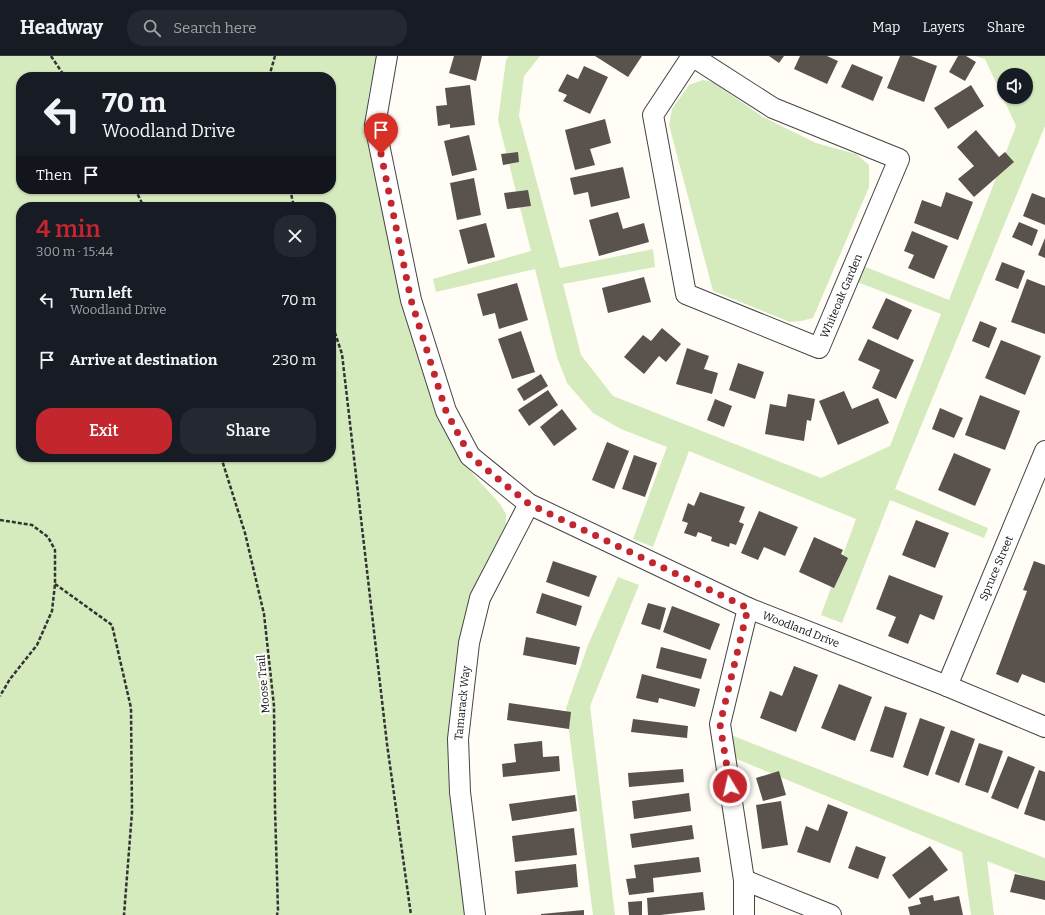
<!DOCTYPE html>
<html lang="en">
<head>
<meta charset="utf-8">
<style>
	:root { --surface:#171b24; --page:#242831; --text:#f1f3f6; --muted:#9ea1a6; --line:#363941; --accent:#c4262e }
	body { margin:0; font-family:Bitter,serif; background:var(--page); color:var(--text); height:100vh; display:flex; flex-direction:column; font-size:15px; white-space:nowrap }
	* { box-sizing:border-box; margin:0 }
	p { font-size:13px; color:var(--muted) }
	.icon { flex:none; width:22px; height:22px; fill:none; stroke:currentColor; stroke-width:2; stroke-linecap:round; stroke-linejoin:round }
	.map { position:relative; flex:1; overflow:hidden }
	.details { position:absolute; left:16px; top:146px; width:320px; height:260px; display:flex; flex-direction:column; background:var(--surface); border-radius:16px; box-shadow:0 1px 3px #0004 }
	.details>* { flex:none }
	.guide { position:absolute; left:16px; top:16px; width:320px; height:122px; border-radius:16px; box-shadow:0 1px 3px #0004; background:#171b24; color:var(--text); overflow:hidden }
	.buttons { position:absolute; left:997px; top:12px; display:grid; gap:8px }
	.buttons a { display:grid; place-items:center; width:36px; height:36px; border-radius:50%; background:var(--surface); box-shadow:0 1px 3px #0004; font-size:20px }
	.pin { position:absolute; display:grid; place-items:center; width:34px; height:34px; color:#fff; margin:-41px -17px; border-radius:50% 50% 50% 0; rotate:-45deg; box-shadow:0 0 4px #0007 }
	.pin .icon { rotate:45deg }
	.me { position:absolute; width:44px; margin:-22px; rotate:351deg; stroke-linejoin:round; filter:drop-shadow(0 0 3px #0008) }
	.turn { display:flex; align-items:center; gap:14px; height:84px; padding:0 20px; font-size:18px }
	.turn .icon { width:52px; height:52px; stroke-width:2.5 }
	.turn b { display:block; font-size:28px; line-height:34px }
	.then { display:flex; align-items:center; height:38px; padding:0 20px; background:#0003; gap:8px; font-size:15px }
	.round { display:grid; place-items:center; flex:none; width:42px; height:42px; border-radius:16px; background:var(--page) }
	.headline { display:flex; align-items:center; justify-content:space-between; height:68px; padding:0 20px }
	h1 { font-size:24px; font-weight:600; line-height:30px; color:var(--accent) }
	.action { display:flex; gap:8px; margin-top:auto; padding:8px 20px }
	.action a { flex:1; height:46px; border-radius:16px; background:var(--accent); color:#fff; font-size:16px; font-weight:600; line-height:46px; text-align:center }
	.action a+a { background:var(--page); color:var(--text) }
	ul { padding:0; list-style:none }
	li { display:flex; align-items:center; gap:12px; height:60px; padding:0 20px }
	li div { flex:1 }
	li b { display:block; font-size:15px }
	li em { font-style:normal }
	header { display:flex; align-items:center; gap:24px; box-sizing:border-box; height:56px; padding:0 20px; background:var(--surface); border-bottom:1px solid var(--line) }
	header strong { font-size:19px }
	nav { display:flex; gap:22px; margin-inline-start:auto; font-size:14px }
	.search { width:280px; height:36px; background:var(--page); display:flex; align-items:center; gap:10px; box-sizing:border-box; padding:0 14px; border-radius:16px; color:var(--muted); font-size:15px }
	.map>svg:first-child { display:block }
	.green { fill:#d5ebbd; fill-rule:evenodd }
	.building { fill:#5a524d }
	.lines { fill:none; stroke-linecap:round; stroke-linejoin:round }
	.street-casing { stroke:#444; stroke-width:22 }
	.path { stroke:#333; stroke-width:2.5; stroke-dasharray:4 2; stroke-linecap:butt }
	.street { stroke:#fff; stroke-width:20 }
	.route { stroke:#c4262e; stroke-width:7; stroke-dasharray:0 12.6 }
	.labels { text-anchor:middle; stroke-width:4; stroke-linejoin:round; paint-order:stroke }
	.street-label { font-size:11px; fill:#111; stroke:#fff }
</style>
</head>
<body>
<header>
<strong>Headway</strong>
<div class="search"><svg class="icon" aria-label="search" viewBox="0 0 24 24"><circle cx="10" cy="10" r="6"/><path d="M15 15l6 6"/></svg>Search here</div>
<nav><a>Map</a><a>Layers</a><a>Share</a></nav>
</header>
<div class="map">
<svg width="1045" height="859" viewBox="0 0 1045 859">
	<rect width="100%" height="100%" fill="#fffdf5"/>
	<g class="green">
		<path d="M 0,0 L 378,0 L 374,13 L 368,42 L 367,77 L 375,123 L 416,284 L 447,376 L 471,416 L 500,448 L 506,458 L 506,471 L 456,641 L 469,859 L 0,859 ZM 21,21 L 331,21 L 331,133 L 21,133 ZM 21,151 L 331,151 L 331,401 L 21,401 Z"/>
		<path d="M 509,0 L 540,0 L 524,20 L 519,60 L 560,212 L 653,193 L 655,211 L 563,228 L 581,299 L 613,340 L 821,422 L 890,390 L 941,258 L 852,224 L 858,208 L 949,244 L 1016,70 L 985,3 L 975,0 L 1045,0 L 1045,70 L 895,433 L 988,472 L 984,482 L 890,444 L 842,567 L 821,559 L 856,463 L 689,395 L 653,491 L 633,483 L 667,391 L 621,373 L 593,357 L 567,327 L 557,301 L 535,213 L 436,236 L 433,223 L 531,195 L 498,64 L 506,4 ZM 1004,19 L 1026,19 L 1026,41 L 1004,41 Z"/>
		<path d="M 703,24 L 713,26 L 763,61 L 816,87 L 856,98 L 869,109 L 869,131 L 813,262 L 801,265 L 790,266 L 713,235 L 669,69 L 672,53 L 689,29 Z"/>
		<path d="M 618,521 L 639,529 L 590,650 L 615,859 L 593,859 L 566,652 L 588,589 Z"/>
		<path d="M 731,679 L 1045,802 L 1045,828 L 987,805 L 994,859 L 971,859 L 962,796 L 732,701 Z"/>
	</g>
	<g class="building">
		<path d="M 454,0 L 482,0 L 476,25 L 449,17 Z"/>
		<path d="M 595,0 L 642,0 L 628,21 Z"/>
		<path d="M 769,0 L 784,0 L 779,7 Z"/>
		<path d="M 800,0 L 827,0 L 838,5 L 827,28 L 794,13 Z"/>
		<path d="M 900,0 L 911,0 L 937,10 L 924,46 L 887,32 Z"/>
		<path d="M 958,0 L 966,0 L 976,6 L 965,25 L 949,16 Z"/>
		<path d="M 852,8 L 883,21 L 873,45 L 841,31 Z"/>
		<path d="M 584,10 L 608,21 L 590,58 L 563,45 L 567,39 L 558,35 L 567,18 L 578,23 Z"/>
		<path d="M 470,29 L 475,69 L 450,72 L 450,68 L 438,70 L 436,50 L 447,49 L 445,32 Z"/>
		<path d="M 971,29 L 984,50 L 948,73 L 934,52 Z"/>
		<path d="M 605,63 L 611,87 L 590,93 L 595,109 L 575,114 L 565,74 Z"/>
		<path d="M 976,74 L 999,101 L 1005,96 L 1014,106 L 974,141 L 958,123 L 974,110 L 957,91 Z"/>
		<path d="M 469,79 L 477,114 L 452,120 L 444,85 Z"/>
		<path d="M 518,96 L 519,106 L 503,109 L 501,98 Z"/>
		<path d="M 623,111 L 630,142 L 591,151 L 588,136 L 574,139 L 570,122 Z"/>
		<path d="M 474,122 L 481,159 L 457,164 L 450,127 Z"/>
		<path d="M 528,134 L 531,150 L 507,153 L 504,137 Z"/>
		<path d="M 946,136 L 973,146 L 958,184 L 914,167 L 922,144 L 941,151 Z"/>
		<path d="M 1032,137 L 1045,142 L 1045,169 L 1023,160 Z"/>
		<path d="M 618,156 L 623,173 L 644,167 L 649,186 L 599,200 L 589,164 Z"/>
		<path d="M 1019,166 L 1038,174 L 1032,190 L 1012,181 Z"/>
		<path d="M 486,167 L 495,201 L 468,208 L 459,174 Z"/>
		<path d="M 912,175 L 948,190 L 934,223 L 908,212 L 914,199 L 904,195 Z"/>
		<path d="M 1045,182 L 1045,202 L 1038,199 Z"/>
		<path d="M 1002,206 L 1025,215 L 1018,233 L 995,224 Z"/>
		<path d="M 644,221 L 651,246 L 608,257 L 602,232 Z"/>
		<path d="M 1027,223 L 1045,230 L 1045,278 L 1011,266 Z"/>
		<path d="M 517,227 L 528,264 L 499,273 L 495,257 L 483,260 L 477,238 Z"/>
		<path d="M 886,242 L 912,254 L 898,284 L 872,272 Z"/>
		<path d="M 980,265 L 997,272 L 989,292 L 972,285 Z"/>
		<path d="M 662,272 L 681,288 L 666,306 L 659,300 L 644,318 L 624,301 L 643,279 L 651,285 Z"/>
		<path d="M 521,275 L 535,316 L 512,323 L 498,283 Z"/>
		<path d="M 868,283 L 914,304 L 896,343 L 872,332 L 880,314 L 858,304 Z"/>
		<path d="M 1001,284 L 1041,300 L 1025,339 L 985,322 Z"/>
		<path d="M 687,292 L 709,300 L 704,313 L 718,317 L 712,338 L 676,328 Z"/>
		<path d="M 738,307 L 764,316 L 755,343 L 729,334 Z"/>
		<path d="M 541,318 L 548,330 L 524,345 L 517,333 Z"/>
		<path d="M 548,334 L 558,349 L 529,370 L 518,354 Z"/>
		<path d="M 844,335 L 852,353 L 878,342 L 889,367 L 838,389 L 819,345 Z"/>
		<path d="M 788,338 L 815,343 L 811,365 L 807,364 L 804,385 L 765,378 L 770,348 L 786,351 Z"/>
		<path d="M 980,339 L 1020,355 L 1005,394 L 965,379 Z"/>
		<path d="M 715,343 L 732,350 L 724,371 L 707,364 Z"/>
		<path d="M 940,352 L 963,362 L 954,382 L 932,373 Z"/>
		<path d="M 562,353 L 577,373 L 554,390 L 540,371 Z"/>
		<path d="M 607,386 L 629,395 L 614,433 L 592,424 Z"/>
		<path d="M 954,397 L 991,413 L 975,450 L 938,434 Z"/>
		<path d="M 634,399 L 657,407 L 645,441 L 622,433 Z"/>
		<path d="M 700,436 L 745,451 L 739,466 L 744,468 L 736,489 L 730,487 L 729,491 L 711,485 L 712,481 L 698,476 L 696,481 L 684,477 L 688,467 L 682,465 L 688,447 L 694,450 Z"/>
		<path d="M 759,455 L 798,471 L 785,500 L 764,491 L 758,504 L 741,497 Z"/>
		<path d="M 916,464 L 949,477 L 935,512 L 902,499 Z"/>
		<path d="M 814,481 L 843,494 L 841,498 L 848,502 L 834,532 L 799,516 Z"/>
		<path d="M 553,505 L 597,520 L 589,541 L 546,526 Z"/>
		<path d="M 1034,505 L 1045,509 L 1045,627 L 1022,618 L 1018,627 L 996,618 L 1027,535 L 1023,534 Z"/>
		<path d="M 889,519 L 943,540 L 934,564 L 920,558 L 908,588 L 888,580 L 896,561 L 876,553 Z"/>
		<path d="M 542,537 L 582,550 L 576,570 L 536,557 Z"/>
		<path d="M 648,547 L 666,552 L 660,574 L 641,568 Z"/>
		<path d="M 672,550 L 720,568 L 710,594 L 663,576 Z"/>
		<path d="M 526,581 L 580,591 L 576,609 L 523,599 Z"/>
		<path d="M 661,591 L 707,603 L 701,623 L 656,612 Z"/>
		<path d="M 794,610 L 818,619 L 796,676 L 760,662 L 770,635 L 782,640 Z"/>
		<path d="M 642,618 L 700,633 L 695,651 L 659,642 L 658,647 L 636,642 Z"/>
		<path d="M 839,628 L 872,641 L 855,685 L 821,672 Z"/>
		<path d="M 509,647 L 571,656 L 569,673 L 507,664 Z"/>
		<path d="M 885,650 L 907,657 L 893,702 L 870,695 Z"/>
		<path d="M 920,662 L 945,671 L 928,720 L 903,711 Z"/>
		<path d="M 633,663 L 688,670 L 687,682 L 631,676 Z"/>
		<path d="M 951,674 L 975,683 L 959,727 L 935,718 Z"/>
		<path d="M 542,685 L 543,701 L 559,700 L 560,715 L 503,721 L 502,708 L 516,706 L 514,688 Z"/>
		<path d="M 979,687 L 1003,695 L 988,737 L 965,729 Z"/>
		<path d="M 1008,700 L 1035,711 L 1018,753 L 991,742 Z"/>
		<path d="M 683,713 L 684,726 L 629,731 L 628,717 Z"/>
		<path d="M 1039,714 L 1045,716 L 1045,765 L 1024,758 Z"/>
		<path d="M 779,715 L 786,739 L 763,745 L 756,722 Z"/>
		<path d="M 689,737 L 691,755 L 634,763 L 632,745 Z"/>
		<path d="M 575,739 L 577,755 L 512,765 L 509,748 Z"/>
		<path d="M 781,745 L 788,789 L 762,793 L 756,749 Z"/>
		<path d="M 828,748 L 848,756 L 830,807 L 797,796 L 806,770 L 818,775 Z"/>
		<path d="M 692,769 L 694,783 L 632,792 L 630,778 Z"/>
		<path d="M 574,772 L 577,799 L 515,806 L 512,780 Z"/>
		<path d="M 856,790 L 886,801 L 878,823 L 848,812 Z"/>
		<path d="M 930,790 L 948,814 L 909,843 L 892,819 Z"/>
		<path d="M 699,801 L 701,816 L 653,822 L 654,836 L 629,839 L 626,823 L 636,822 L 634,809 Z"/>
		<path d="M 576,808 L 578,831 L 517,838 L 515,815 Z"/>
		<path d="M 1015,818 L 1045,825 L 1045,844 L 1010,836 Z"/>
		<path d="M 703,836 L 705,854 L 660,859 L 648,859 L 647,842 Z"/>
		<path d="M 933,839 L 934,845 L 959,840 L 963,859 L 910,859 L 908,851 L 921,848 L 919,842 Z"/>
		<path d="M 642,845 L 642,859 L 629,859 L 628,846 Z"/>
		<path d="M 584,854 L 584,859 L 541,859 L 541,858 Z"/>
	</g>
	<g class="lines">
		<g class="street-casing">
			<g id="street">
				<path d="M 387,0 L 375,69 L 411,244 L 446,355 L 470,400 L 529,448 L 748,552 L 947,630 L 1045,671"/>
				<path d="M 692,0 L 653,59 L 686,238 L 819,292 L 899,103 L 773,52 L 692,0"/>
				<path d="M 947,630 L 1045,395"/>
				<path d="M 744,824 L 831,859"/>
				<path d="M 475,859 L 460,736 L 458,683 L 469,587 L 480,542 L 529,448"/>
				<path d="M 744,859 L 744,824 L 720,668 L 748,552"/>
			</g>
		</g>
		<g class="path">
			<path d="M 51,0 L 65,21"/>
			<path d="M 269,21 L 275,0"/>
			<path d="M 135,133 L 144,151"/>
			<path d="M 290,133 L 294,151"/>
			<path d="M 331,265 L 342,298 L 387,688 L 411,859"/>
			<path d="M 221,401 L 245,477 L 264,558 L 274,650 L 275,753 L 278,854 L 277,859"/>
			<path d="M 0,464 L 32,469 L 48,481 L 55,494 L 55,528 L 52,555 L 37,589 L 10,623 L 0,640"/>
			<path d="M 55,528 L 112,569 L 131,652 L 132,756 L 124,859"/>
		</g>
		<use href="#street" class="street"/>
	</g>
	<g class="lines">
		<path class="route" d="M 381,98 L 411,244 L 446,355 L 470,400 L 529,448 L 748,552 L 720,668 L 730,730"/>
	</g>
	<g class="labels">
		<g class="street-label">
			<text transform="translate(841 240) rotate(-67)" y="4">Whiteoak Garden</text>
			<text transform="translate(996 512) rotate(-67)" y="4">Spruce Street</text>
			<text transform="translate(801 573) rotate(21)" y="4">Woodland Drive</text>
			<text transform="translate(263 628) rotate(-95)" y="4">Moose Trail</text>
			<text transform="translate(462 647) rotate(-84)" y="4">Tamarack Way</text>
		</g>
	</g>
</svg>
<div class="buttons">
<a><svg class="icon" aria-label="sound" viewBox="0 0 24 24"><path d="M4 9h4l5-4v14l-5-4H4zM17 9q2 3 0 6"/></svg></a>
</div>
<div class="pin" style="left:381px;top:98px;background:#d93025"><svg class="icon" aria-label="arrive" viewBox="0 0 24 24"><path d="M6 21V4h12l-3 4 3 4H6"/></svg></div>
<svg class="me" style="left:730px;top:730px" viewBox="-20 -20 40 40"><circle r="17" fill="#c4262e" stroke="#fff" stroke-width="3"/><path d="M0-11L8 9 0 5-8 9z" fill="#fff"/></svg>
<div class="guide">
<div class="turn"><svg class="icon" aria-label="left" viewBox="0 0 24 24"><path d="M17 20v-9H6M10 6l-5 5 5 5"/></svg><div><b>70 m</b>Woodland Drive</div></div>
<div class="then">Then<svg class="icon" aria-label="arrive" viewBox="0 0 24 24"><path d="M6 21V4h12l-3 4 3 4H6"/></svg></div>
</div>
<section class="details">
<div class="headline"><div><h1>4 min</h1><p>300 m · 15:44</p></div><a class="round"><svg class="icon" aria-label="close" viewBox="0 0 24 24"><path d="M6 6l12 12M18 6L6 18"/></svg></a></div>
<ul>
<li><svg class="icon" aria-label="left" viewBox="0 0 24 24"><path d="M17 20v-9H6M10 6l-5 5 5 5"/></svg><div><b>Turn left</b><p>Woodland Drive</p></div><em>70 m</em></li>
<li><svg class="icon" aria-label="arrive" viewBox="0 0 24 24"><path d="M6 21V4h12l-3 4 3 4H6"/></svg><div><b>Arrive at destination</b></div><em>230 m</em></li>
</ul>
<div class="action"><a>Exit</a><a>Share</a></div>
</section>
</div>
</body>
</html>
